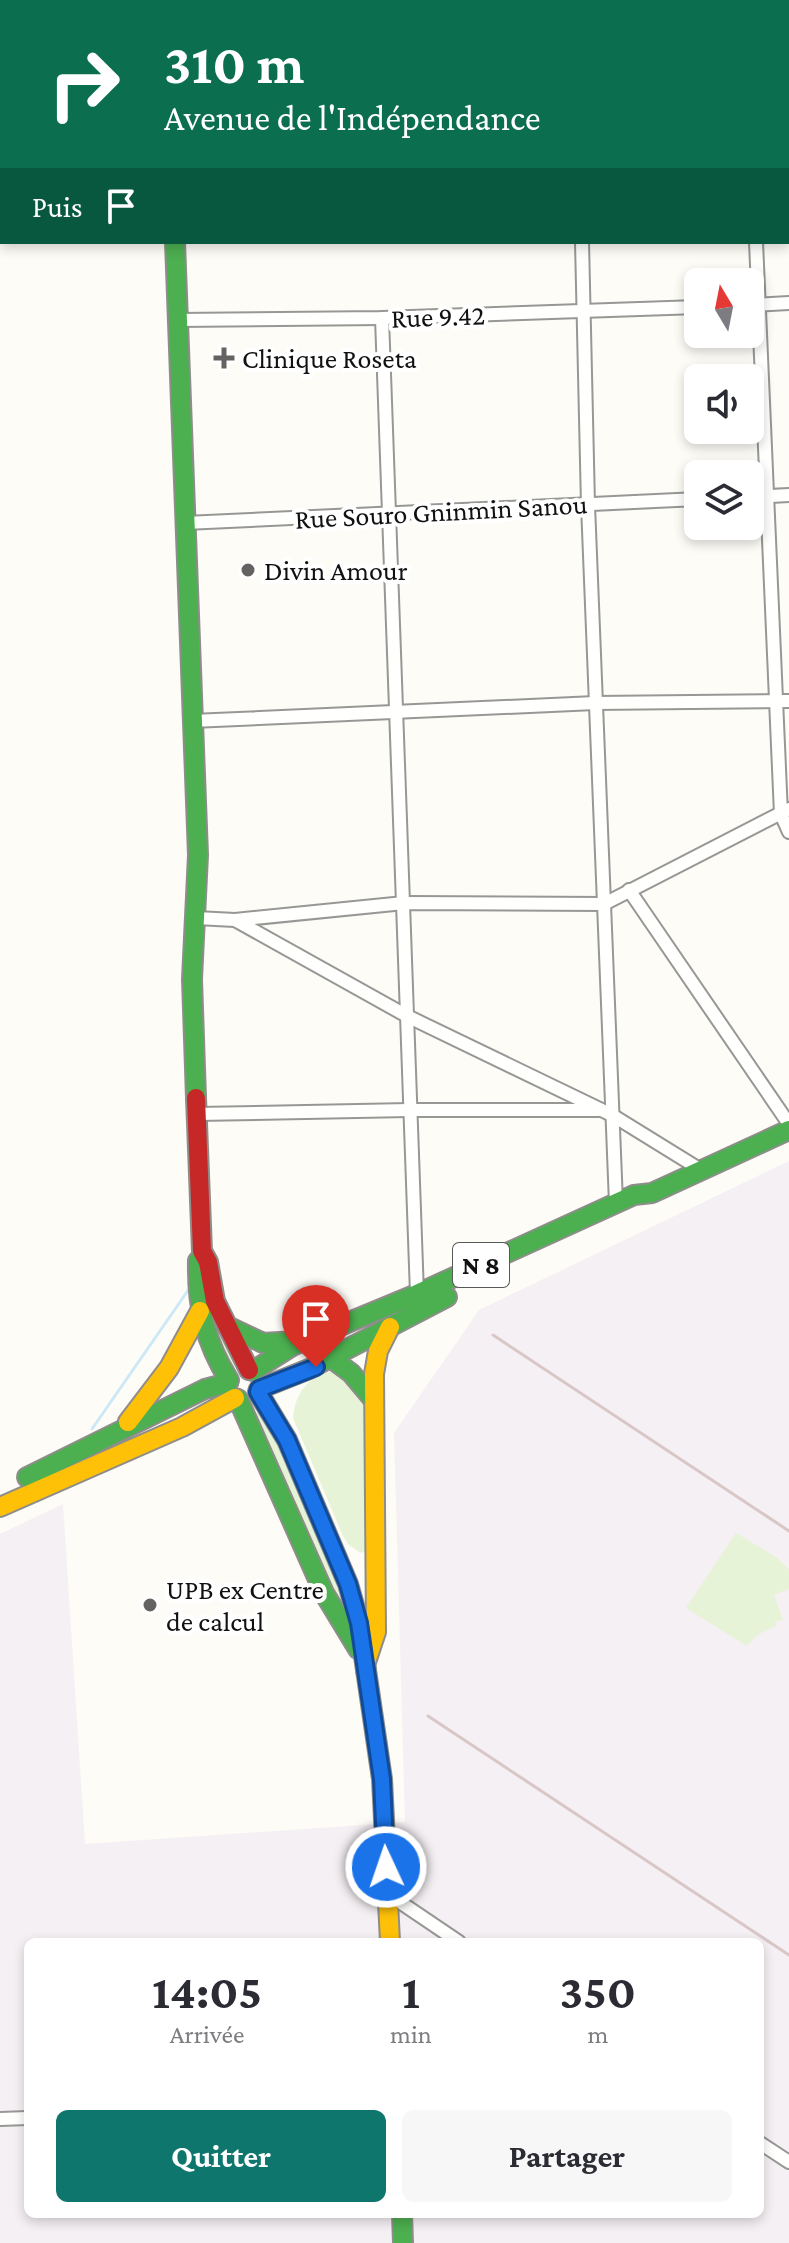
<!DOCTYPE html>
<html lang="fr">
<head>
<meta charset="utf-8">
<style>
	:root { --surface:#fff; --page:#f7f7f7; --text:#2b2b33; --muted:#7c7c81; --accent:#0f766e }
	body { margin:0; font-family:"Crimson Pro",serif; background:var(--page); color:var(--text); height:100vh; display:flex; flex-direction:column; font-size:30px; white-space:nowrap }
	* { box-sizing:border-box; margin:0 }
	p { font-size:26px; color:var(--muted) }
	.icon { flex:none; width:44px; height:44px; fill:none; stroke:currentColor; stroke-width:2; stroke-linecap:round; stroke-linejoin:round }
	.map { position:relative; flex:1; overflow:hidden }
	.details { position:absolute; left:24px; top:1938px; width:740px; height:280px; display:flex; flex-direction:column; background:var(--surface); border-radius:12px; box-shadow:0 4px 12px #0003 }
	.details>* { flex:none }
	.top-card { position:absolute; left:0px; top:0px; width:790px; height:244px; box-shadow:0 4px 12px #0003; background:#0b6e4f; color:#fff; overflow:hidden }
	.needle { width:52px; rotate:350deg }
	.tools { position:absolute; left:684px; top:268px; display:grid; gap:16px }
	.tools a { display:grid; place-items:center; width:80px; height:80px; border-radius:12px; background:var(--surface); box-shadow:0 4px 12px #0003; font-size:40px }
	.pin { position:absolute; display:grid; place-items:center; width:68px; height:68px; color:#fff; margin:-82px -34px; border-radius:50% 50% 50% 0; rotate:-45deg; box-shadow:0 0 8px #0007 }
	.pin .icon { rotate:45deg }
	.me { position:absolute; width:88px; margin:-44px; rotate:357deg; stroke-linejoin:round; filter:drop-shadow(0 0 6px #0008) }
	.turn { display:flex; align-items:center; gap:28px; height:168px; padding:0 32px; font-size:36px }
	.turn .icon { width:104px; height:104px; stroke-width:2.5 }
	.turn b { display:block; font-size:56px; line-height:68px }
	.then { display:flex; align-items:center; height:76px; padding:0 32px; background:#0003; gap:16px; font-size:30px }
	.eta { display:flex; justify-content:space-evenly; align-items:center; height:136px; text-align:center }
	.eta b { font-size:48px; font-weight:700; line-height:56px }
	.button { display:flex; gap:16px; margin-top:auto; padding:16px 32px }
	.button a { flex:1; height:92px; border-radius:12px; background:var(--accent); color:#fff; font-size:32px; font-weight:700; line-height:92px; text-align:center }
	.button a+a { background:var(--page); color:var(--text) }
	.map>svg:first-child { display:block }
	.industrial { fill:#f5f0f3; fill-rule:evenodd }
	.green { fill:#e7f3d7 }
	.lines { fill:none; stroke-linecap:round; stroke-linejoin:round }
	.stream { stroke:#cde8f7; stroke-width:3 }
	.street-casing { stroke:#979795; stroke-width:16 }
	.fast-casing { stroke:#8e8d8b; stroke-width:22 }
	.slow-casing { stroke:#8e8d8b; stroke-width:22 }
	.jam-casing { stroke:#8e8d8b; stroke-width:22 }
	.street { stroke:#fffffe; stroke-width:12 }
	.fast { stroke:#4caf50; stroke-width:18 }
	.slow { stroke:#ffc107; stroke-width:18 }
	.jam { stroke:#c62828; stroke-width:18 }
	.rail { stroke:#d9c6c7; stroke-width:3 }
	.route-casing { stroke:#114b97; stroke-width:20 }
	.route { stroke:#1a73e8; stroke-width:14 }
	.poi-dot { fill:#646362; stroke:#fff; stroke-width:3 }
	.labels { text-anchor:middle; stroke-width:8; stroke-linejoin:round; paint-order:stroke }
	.shield { fill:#fff; stroke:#585858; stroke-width:2 }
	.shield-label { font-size:26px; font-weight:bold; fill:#111 }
	.street-label { font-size:28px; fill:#111; stroke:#fff }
	.poi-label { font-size:28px; fill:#111; stroke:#fff; text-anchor:start }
</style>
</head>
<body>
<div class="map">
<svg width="789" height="2243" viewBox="0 0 789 2243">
	<rect width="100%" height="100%" fill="#fdfcf7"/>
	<path class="industrial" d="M 789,1161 L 789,2243 L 0,2243 L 0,1534 L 63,1504 L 85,1844 L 405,1822 L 394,1433 L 479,1310 ZM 28,1942 L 760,1942 L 760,2214 L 28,2214 Z"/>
	<g class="green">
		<path d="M 206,1289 L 242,1362 L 228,1369 L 210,1334 Z"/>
		<path d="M 334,1371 C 349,1376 359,1390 365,1404 L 371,1542 L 368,1550 L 361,1553 L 349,1545 L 343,1536 L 293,1418 C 295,1393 308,1376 334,1371 Z"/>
		<path d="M 262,1410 L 319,1524 L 342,1605 L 249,1418 Z"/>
		<path d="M 736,1533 L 776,1557 L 789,1569 L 789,1589 L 774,1595 L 783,1620 L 775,1621 L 776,1626 L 757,1635 L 747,1646 L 686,1608 Z"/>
	</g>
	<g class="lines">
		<g class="stream">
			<path d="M 184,963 L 187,899"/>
			<path d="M 92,1429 L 189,1289"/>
		</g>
		<g class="street-casing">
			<g id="street">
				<path d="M 574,0 L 574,2"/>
				<path d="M 745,0 L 745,2"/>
				<path d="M 582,242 L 588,505 L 616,1203"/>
				<path d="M 756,242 L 781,814 L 789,832"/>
				<path d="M 752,305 L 789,303"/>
				<path d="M 382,318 L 417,1294"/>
				<path d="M 177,320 L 382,318 L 698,307"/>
				<path d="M 750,497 L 789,495"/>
				<path d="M 185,523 L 698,499"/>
				<path d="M 192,721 L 595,703 L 789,701"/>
				<path d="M 629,890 L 789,1124"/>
				<path d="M 196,918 L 235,920 L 404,903 L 604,904 L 789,809"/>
				<path d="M 235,920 L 407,1016 L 612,1115 L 701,1170"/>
				<path d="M 197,1114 L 409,1110 L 598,1110"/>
				<path d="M 388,1894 L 459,1942"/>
				<path d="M 0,2119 L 28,2118"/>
				<path d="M 760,2143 L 789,2162"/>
			</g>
		</g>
		<g class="fast-casing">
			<g id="fast">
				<path d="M 169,0 L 169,2"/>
				<path d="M 175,242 L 198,855 L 192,979 L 196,1098"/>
				<path d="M 198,1261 C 197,1306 205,1342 229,1380"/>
				<path d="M 227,1326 L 263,1343 L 296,1341"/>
				<path d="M 332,1359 L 351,1373 L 372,1398"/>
				<path d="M 253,1371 L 294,1345 L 417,1294 L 634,1195 L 652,1193 L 789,1130"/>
				<path d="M 259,1389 L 309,1369 L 447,1297"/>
				<path d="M 238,1399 L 324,1593 L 358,1649"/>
				<path d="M 27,1477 L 205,1389 L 228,1383"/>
				<path d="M 402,2214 L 403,2243"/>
			</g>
		</g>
		<g class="slow-casing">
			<g id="slow">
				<path d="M 128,1422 L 169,1368 L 200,1311"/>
				<path d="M 0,1507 L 182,1427 L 235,1398"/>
				<path d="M 366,1662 L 376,1632 L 374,1374 L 378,1351 L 390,1327"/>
				<path d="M 366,1670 L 382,1779 L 390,1942"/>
			</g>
		</g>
		<g class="jam-casing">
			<g id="jam">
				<path d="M 196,1098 L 202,1251 L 208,1262 L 215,1301 L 249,1370"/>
				<path d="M 258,1392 L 287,1440 L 348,1584 L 359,1623 L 366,1670"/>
			</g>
		</g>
		<use href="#street" class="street"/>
		<use href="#fast" class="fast"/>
		<use href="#slow" class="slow"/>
		<use href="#jam" class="jam"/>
		<g class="rail">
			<path d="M 493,1335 L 789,1531"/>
			<path d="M 428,1716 L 789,1955"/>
		</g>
	</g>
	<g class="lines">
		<g class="route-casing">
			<path id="route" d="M 316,1367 L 259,1389 L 258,1392 L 287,1440 L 348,1584 L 359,1623 L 382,1779 L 386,1867"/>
		</g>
		<use href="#route" class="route"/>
	</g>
	<g class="poi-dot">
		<path d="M220 346h8v8h8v8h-8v8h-8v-8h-8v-8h8z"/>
		<circle cx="248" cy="570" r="8"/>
		<circle cx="150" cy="1605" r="8"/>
	</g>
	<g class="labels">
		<rect class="shield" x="453" y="1243" width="56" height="44" rx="6"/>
		<g class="shield-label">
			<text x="481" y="1274">N 8</text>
		</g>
		<g class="street-label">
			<text transform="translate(438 316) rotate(-2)" y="10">Rue 9.42</text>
			<text transform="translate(441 511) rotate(-3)" y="10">Rue Souro Gninmin Sanou</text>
		</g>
		<g class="poi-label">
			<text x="242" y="368">Clinique Roseta</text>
			<text x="264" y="580">Divin Amour</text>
			<text x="166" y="1599">UPB ex Centre<tspan x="166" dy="32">de calcul</tspan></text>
		</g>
	</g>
</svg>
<div class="tools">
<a><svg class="needle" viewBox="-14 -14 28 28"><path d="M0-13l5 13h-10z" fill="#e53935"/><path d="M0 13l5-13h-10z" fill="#7c7c81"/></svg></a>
<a><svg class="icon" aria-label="sound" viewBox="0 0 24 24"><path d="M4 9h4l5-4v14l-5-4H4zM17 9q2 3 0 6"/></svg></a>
<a><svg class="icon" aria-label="layers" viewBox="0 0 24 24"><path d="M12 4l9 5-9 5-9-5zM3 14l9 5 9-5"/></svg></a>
</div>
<div class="pin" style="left:316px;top:1367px;background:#d93025"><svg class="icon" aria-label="arrive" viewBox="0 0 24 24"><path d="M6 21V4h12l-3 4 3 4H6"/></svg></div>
<svg class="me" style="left:386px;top:1867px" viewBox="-20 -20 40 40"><circle r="17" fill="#1a73e8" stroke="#fff" stroke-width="3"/><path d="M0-11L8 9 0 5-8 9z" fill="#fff"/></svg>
<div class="top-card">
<div class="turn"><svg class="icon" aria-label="right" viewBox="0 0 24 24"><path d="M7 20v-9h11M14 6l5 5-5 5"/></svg><div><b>310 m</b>Avenue de l'Indépendance</div></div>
<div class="then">Puis<svg class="icon" aria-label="arrive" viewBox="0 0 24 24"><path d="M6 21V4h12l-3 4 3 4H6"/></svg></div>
</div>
<section class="details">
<div class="eta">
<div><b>14:05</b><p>Arrivée</p></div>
<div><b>1</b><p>min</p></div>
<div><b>350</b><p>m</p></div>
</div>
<div class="button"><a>Quitter</a><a>Partager</a></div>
</section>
</div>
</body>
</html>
